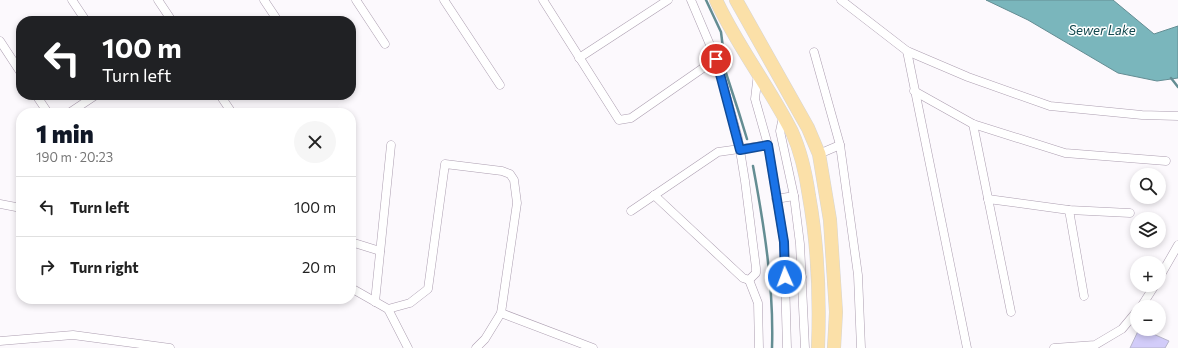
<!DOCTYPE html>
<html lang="en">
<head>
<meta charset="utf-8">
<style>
	:root { --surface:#fff; --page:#f6f6f6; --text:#222; --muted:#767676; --line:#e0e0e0; --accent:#111827 }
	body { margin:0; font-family:Commissioner,sans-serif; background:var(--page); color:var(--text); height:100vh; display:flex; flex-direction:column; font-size:15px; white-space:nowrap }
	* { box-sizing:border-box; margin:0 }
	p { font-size:13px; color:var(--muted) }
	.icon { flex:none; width:22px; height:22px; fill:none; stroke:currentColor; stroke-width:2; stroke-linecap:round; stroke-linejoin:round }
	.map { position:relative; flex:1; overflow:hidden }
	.drawer { position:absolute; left:16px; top:108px; width:340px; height:196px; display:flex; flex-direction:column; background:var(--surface); border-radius:16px; box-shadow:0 2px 6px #0003 }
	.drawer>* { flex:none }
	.top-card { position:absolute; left:16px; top:16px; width:340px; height:84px; border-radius:16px; box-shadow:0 2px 6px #0003; background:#202124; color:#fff; overflow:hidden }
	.buttons { position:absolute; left:1130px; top:168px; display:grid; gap:8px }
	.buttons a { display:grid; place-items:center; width:36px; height:36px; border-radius:50%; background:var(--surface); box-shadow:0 2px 6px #0003; font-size:20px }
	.pin { position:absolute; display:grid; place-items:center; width:34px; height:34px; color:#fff; margin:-17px; border:2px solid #fff; border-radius:50%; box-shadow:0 1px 4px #0007 }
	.me { position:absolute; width:44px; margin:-22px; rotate:358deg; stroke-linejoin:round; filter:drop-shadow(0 0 3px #0008) }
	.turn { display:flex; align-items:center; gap:14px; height:84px; padding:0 20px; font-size:18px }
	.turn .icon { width:52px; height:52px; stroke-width:2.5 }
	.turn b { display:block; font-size:28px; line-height:34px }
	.round { display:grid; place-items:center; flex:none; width:42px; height:42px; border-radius:21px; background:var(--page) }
	.overview { display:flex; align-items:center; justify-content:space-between; height:68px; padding:0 20px }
	h1 { font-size:24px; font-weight:800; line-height:30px; color:var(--accent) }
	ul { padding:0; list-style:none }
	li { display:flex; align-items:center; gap:12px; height:60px; padding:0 20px; border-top:1px solid var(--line) }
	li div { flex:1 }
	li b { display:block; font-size:15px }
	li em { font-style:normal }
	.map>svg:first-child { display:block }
	.water { fill:#7ab6bc; stroke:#648d93 }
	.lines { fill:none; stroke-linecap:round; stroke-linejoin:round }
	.stream { stroke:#648d93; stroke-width:2.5 }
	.building { fill:#d2ccf9; stroke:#b7b5ca }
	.street-casing { stroke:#ac9eb0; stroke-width:9 }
	.primary-casing { stroke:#d6d5d6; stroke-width:14 }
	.street { stroke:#fff; stroke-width:8 }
	.primary { stroke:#fbe0a8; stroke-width:13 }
	.route-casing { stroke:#114b97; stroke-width:10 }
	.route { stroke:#1a73e8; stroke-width:7 }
	.labels { text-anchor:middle; stroke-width:3; stroke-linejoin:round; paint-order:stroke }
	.water-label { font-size:13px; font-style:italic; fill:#12484e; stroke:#fff }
</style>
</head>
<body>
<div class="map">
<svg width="1178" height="348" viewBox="0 0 1178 348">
	<rect width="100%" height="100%" fill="#fcf9fd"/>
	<path class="water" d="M 986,0 L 1113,0 L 1154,34 L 1178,26 L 1178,78 L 1157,81 L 1118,73 L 1028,20 Z"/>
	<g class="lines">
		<g class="stream">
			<path d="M 706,0 L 721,32 L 726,73 L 739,113 L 747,139"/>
			<path d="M 1171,78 L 1178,87"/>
			<path d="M 753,166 C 764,225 774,287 772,348"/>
		</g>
	</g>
	<path class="building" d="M 1139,329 L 1142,329 L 1169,341 L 1165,348 L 1130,348 Z"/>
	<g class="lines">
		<g class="street-casing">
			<g id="street">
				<path d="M 72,0 L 86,21"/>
				<path d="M 158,0 L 172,21"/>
				<path d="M 264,0 L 278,21"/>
				<path d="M 356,0 L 385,44"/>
				<path d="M 444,0 L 500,85"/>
				<path d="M 543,0 L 619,120 L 631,118 L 716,59"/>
				<path d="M 691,0 L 716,59 L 738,138 L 745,181 L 756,268 L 756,273 L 749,280"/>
				<path d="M 841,0 L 907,51 L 968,77 L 1050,106 L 1142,115 L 1178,116"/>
				<path d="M 0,41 L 21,73"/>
				<path d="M 907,51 L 967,348"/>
				<path d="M 814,52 L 840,145 L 858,275 L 861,348"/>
				<path d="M 579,58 L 668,0"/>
				<path d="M 914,91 L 973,124 L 1065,153 L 1166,161"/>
				<path d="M 36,95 L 48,113"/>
				<path d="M 220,95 L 232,113"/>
				<path d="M 69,113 L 96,95"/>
				<path d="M 783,117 L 780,131 L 794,196 L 800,244 L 805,348"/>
				<path d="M 973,124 L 1011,312"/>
				<path d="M 768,145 L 784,242 L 787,348"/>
				<path d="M 819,154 L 840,145"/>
				<path d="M 654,195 L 743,278 L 749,280"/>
				<path d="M 776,199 L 794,196"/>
				<path d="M 988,199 L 1069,210 L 1130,213"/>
				<path d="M 0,204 L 21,208"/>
				<path d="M 1069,210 L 1084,296"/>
				<path d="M 631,211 L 718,152 L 768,145 L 755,99 L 758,73"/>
				<path d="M 351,242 L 380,251"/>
				<path d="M 785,277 L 802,277"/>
				<path d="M 1159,278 L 1178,245"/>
				<path d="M 749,280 L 758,303 L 759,348"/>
				<path d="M 351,288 L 388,309"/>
				<path d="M 375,302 L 391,145"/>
				<path d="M 1141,307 L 1155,285"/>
				<path d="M 501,313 L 593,348"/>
				<path d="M 0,341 L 73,335 L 170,348"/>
				<path d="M 408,348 L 388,309 L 410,303 L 428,289 L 445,164 L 502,171 L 510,174 L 514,180 L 517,203 L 501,313 L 485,339 L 476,348"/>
				<path d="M 1054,348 L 1095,345 L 1122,329 L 1137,311"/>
			</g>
		</g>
		<g class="primary-casing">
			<g id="primary">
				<path d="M 716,0 C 737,46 769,86 792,132 C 801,152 806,175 809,196 C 818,246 820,297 818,348"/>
				<path d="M 736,0 L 808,128 L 819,154 L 830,220 L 836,312 L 834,348"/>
			</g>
		</g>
		<use href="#street" class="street"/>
		<use href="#primary" class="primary"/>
	</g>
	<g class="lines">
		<g class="route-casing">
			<path id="route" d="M 716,59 L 740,150 L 768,145 L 784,242 L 785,277"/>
		</g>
		<use href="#route" class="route"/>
	</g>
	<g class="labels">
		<g class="water-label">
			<text x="1102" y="35">Sewer Lake</text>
		</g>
	</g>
</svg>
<div class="buttons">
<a><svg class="icon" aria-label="search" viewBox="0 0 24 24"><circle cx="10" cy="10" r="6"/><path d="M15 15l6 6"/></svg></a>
<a><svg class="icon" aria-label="layers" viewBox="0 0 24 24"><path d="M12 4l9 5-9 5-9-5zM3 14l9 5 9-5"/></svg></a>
<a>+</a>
<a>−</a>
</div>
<div class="pin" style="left:716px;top:59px;background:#d93025"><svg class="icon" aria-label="arrive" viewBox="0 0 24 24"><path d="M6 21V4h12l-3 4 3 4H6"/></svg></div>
<svg class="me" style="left:785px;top:277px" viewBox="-20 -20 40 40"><circle r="17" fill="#1a73e8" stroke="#fff" stroke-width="3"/><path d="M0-11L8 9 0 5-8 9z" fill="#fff"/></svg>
<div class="top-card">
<div class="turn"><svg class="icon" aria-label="left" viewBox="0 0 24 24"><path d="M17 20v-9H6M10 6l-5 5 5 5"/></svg><div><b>100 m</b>Turn left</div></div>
</div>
<section class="drawer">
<div class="overview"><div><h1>1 min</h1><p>190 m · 20:23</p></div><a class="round"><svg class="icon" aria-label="close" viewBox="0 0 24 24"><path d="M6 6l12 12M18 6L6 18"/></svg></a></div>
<ul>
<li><svg class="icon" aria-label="left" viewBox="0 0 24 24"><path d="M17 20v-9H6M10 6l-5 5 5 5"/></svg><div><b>Turn left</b></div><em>100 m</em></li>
<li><svg class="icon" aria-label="right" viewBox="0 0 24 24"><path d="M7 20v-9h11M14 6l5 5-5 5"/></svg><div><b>Turn right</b></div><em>20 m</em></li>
</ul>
</section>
</div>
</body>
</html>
